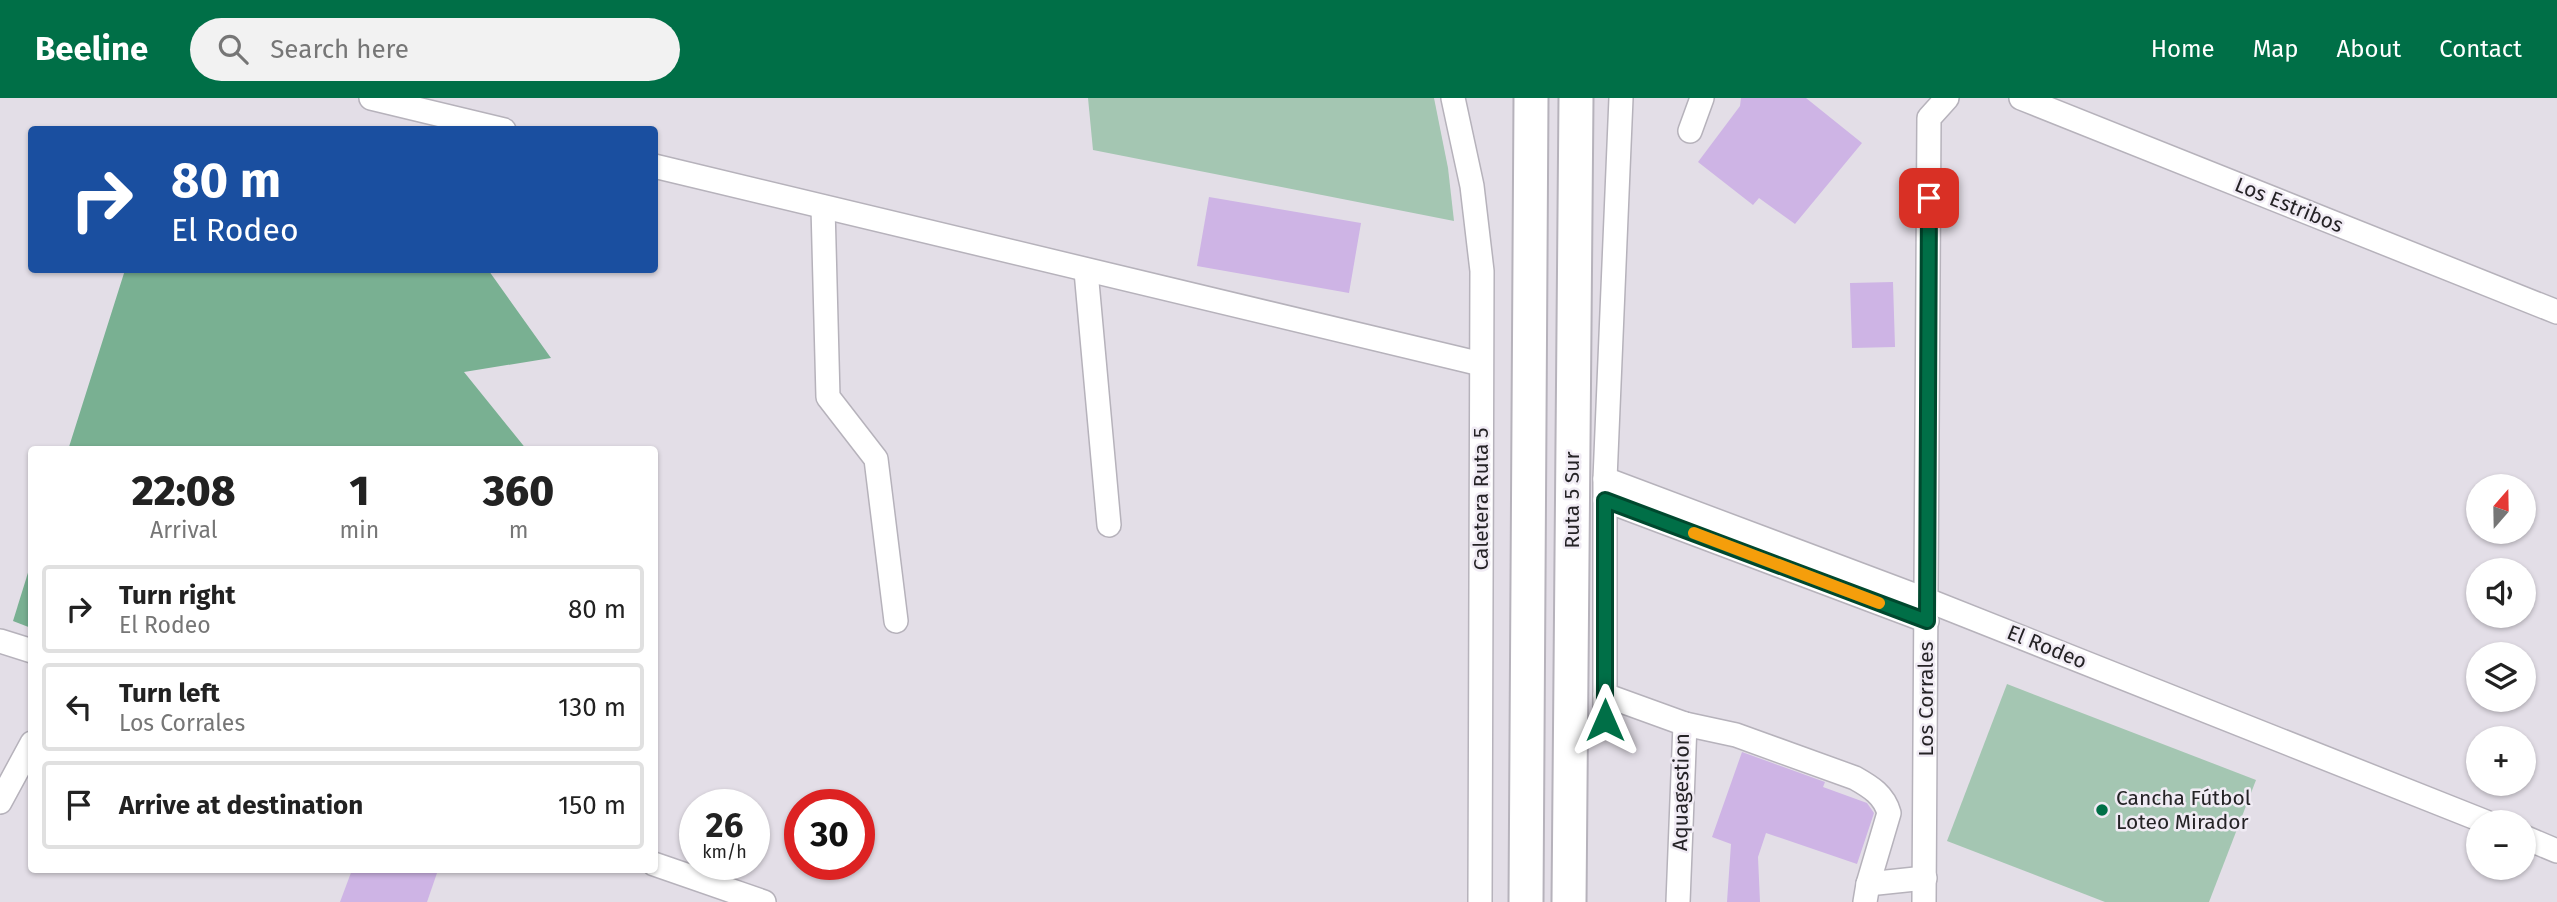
<!DOCTYPE html>
<html lang="en">
<head>
<meta charset="utf-8">
<style>
	:root { --surface:#fff; --page:#f2f2f2; --text:#222; --muted:#767676; --line:#e0e0e0; --accent:#006f47 }
	body { margin:0; font-family:"Fira Sans",sans-serif; background:var(--page); color:var(--text); height:100vh; display:flex; flex-direction:column; font-size:26px; white-space:nowrap }
	* { box-sizing:border-box; margin:0 }
	p { font-size:23px; color:var(--muted) }
	.icon { flex:none; width:38px; height:38px; fill:none; stroke:currentColor; stroke-width:2; stroke-linecap:round; stroke-linejoin:round }
	.map { position:relative; flex:1; overflow:hidden }
	.panel { position:absolute; left:28px; top:348px; width:630px; height:427px; display:flex; flex-direction:column; background:var(--surface); border-radius:7px; box-shadow:0 2px 5px #0004 }
	.panel>* { flex:none }
	.top-card { position:absolute; left:28px; top:28px; width:630px; height:147px; border-radius:7px; box-shadow:0 2px 5px #0004; background:#1a4fa0; color:#fff; overflow:hidden }
	.needle { width:46px; rotate:20deg }
	.buttons { position:absolute; left:2466px; top:376px; display:grid; gap:14px }
	.buttons a { display:grid; place-items:center; width:70px; height:70px; border-radius:50%; background:var(--surface); box-shadow:0 2px 5px #0004; font-size:35px }
	.speed { position:absolute; left:679px; top:691px; display:flex; gap:14px; font-size:35px; font-weight:700; text-align:center }
	.speed>* { display:grid; place-content:center; width:91px; height:91px; border-radius:50%; background:var(--surface); box-shadow:0 2px 5px #0004; line-height:1 }
	.speed small { font-size:18px; font-weight:400 }
	.speed .limit { border:10px solid #d22; background:#fff; color:#111 }
	.pin { position:absolute; display:grid; place-items:center; width:60px; height:60px; color:#fff; margin:-30px; border-radius:14px; box-shadow:0 4px 10px #0006 }
	.me { position:absolute; width:77px; margin:-38px; rotate:0deg; stroke-linejoin:round; filter:drop-shadow(0 0 5px #0008) }
	.turn { display:flex; align-items:center; gap:24px; height:147px; padding:0 28px; font-size:32px }
	.turn .icon { width:91px; height:91px; stroke-width:2.5 }
	.turn b { display:block; font-size:49px; line-height:60px }
	.eta { display:flex; justify-content:space-evenly; align-items:center; height:119px; text-align:center }
	.eta b { font-size:42px; font-weight:800; line-height:49px }
	ul { padding:0; list-style:none }
	li { display:flex; align-items:center; gap:21px; height:88px; margin:0 14px 10px; padding:0 14px; border:4px solid var(--line); border-radius:7px }
	li div { flex:1 }
	li b { display:block; font-size:26px }
	li em { font-style:normal }
	header { display:flex; align-items:center; gap:42px; box-sizing:border-box; height:98px; padding:0 35px; background:var(--accent); color:#fff }
	header strong { font-size:33px }
	nav { display:flex; gap:38px; margin-inline-start:auto; font-size:24px }
	.search { width:490px; height:63px; background:var(--page); display:flex; align-items:center; gap:18px; box-sizing:border-box; padding:0 24px; border-radius:38px; color:var(--muted); font-size:26px }
	.map>svg:first-child { display:block }
	.green { fill:#a4c6b2 }
	.forest { fill:#79b092 }
	.building { fill:#ceb4e5 }
	.lines { fill:none; stroke-linecap:round; stroke-linejoin:round }
	.minor-casing { stroke:#b6b2bb; stroke-width:26 }
	.highway-casing { stroke:#b6b2bb; stroke-width:37 }
	.minor { stroke:#fff; stroke-width:23 }
	.highway { stroke:#fff; stroke-width:33 }
	.route-casing { stroke:#00482e; stroke-width:18 }
	.route { stroke:#006f47; stroke-width:12 }
	.slow { stroke:#f59e0b; stroke-width:12 }
	.poi-dot { fill:#006f47; stroke:#f0ebf4; stroke-width:2.5 }
	.labels { text-anchor:middle; stroke-width:5; stroke-linejoin:round; paint-order:stroke }
	.street-label { font-size:21px; fill:#252326; stroke:#f0ebf4 }
	.poi-label { font-size:21px; fill:#252326; stroke:#f0ebf4; text-anchor:start }
</style>
</head>
<body>
<header>
<strong>Beeline</strong>
<div class="search"><svg class="icon" aria-label="search" viewBox="0 0 24 24"><circle cx="10" cy="10" r="6"/><path d="M15 15l6 6"/></svg>Search here</div>
<nav><a>Home</a><a>Map</a><a>About</a><a>Contact</a></nav>
</header>
<div class="map">
<svg width="2557" height="804" viewBox="0 0 2557 804">
	<rect width="100%" height="100%" fill="#e3dee7"/>
	<g class="green">
		<path d="M 1088,0 L 1434,0 L 1448,70 L 1454,123 L 1093,52 Z"/>
		<path d="M 2007,586 L 2256,682 L 2209,804 L 2105,804 L 1947,743 Z"/>
	</g>
	<g class="forest">
		<path d="M 125,172 L 489,173 L 551,260 L 464,274 L 527,352 L 68,352 Z"/>
		<path d="M 31,465 L 31,530 L 13,523 Z"/>
	</g>
	<g class="building">
		<path d="M 1741,0 L 1806,0 L 1862,45 L 1795,126 L 1759,100 L 1753,107 L 1698,64 L 1740,8 Z"/>
		<path d="M 1209,99 L 1361,125 L 1349,195 L 1197,168 Z"/>
		<path d="M 1893,184 L 1895,249 L 1852,250 L 1850,185 Z"/>
		<path d="M 1742,654 L 1825,684 L 1823,689 L 1867,705 L 1874,715 L 1857,766 L 1766,735 L 1758,759 L 1760,804 L 1727,804 L 1731,746 L 1712,739 Z"/>
		<path d="M 352,772 L 438,772 L 427,804 L 340,804 Z"/>
	</g>
	<g class="lines">
		<g class="minor-casing">
			<g id="minor">
				<path d="M 371,0 L 504,32"/>
				<path d="M 1453,0 L 1472,88 L 1482,173 L 1480,804"/>
				<path d="M 2021,0 L 2557,214"/>
				<path d="M 1690,33 L 1702,0"/>
				<path d="M 654,68 L 1481,266"/>
				<path d="M 823,109 L 828,299 L 876,361 L 896,523"/>
				<path d="M 1086,173 L 1109,427"/>
				<path d="M 1605,381 L 1927,502 L 2486,724"/>
				<path d="M 1605,402 L 1927,523"/>
				<path d="M 0,543 L 32,553"/>
				<path d="M 1605,597 L 1685,626 L 1736,637 L 1855,680 C 1871,689 1884,697 1889,715 L 1868,786 L 1865,804"/>
				<path d="M 1605,623 L 1605,381 L 1621,0"/>
				<path d="M 0,704 L 32,645"/>
				<path d="M 2524,739 L 2557,753"/>
				<path d="M 654,766 L 764,804"/>
				<path d="M 1868,786 L 1925,780"/>
				<path d="M 1678,804 L 1685,626"/>
				<path d="M 1924,804 L 1929,20 L 1947,0"/>
			</g>
		</g>
		<g class="highway-casing">
			<g id="highway">
				<path d="M 1526,804 L 1531,0"/>
				<path d="M 1569,804 L 1576,0"/>
			</g>
		</g>
		<use href="#minor" class="minor"/>
		<use href="#highway" class="highway"/>
	</g>
	<g class="lines">
		<g class="route-casing">
			<path id="route" d="M 1605,622 L 1605,402 L 1927,523 L 1929,100"/>
		</g>
		<use href="#route" class="route"/>
		<path class="slow" d="M 1694,435 L 1879,505"/>
	</g>
	<circle class="poi-dot" cx="2102" cy="712" r="7"/>
	<g class="labels">
		<g class="street-label">
			<text transform="translate(2289 107) rotate(22)" y="7">Los Estribos</text>
			<text transform="translate(1481 401) rotate(-90)" y="7">Caletera Ruta 5</text>
			<text transform="translate(1572 402) rotate(-90)" y="7">Ruta 5 Sur</text>
			<text transform="translate(2047 549) rotate(22)" y="7">El Rodeo</text>
			<text transform="translate(1926 601) rotate(-90)" y="7">Los Corrales</text>
			<text transform="translate(1681 694) rotate(-89)" y="7">Aquagestion</text>
		</g>
		<g class="poi-label">
			<text x="2116" y="707">Cancha Fútbol<tspan x="2116" dy="24">Loteo Mirador</tspan></text>
		</g>
	</g>
</svg>
<div class="buttons">
<a><svg class="needle" viewBox="-14 -14 28 28"><path d="M0-13l5 13h-10z" fill="#e53935"/><path d="M0 13l5-13h-10z" fill="#767676"/></svg></a>
<a><svg class="icon" aria-label="sound" viewBox="0 0 24 24"><path d="M4 9h4l5-4v14l-5-4H4zM17 9q2 3 0 6"/></svg></a>
<a><svg class="icon" aria-label="layers" viewBox="0 0 24 24"><path d="M12 4l9 5-9 5-9-5zM3 14l9 5 9-5"/></svg></a>
<a>+</a>
<a>−</a>
</div>
<div class="speed"><div>26<small>km/h</small></div><div class="limit">30</div></div>
<div class="pin" style="left:1929px;top:100px;background:#d93025"><svg class="icon" aria-label="arrive" viewBox="0 0 24 24"><path d="M6 21V4h12l-3 4 3 4H6"/></svg></div>
<svg class="me" style="left:1605px;top:622px" viewBox="-20 -20 40 40"><path d="M0-17L14 15 0 8-14 15z" fill="#006f47" stroke="#fff" stroke-width="4"/></svg>
<div class="top-card">
<div class="turn"><svg class="icon" aria-label="right" viewBox="0 0 24 24"><path d="M7 20v-9h11M14 6l5 5-5 5"/></svg><div><b>80 m</b>El Rodeo</div></div>
</div>
<section class="panel">
<div class="eta">
<div><b>22:08</b><p>Arrival</p></div>
<div><b>1</b><p>min</p></div>
<div><b>360</b><p>m</p></div>
</div>
<ul>
<li><svg class="icon" aria-label="right" viewBox="0 0 24 24"><path d="M7 20v-9h11M14 6l5 5-5 5"/></svg><div><b>Turn right</b><p>El Rodeo</p></div><em>80 m</em></li>
<li><svg class="icon" aria-label="left" viewBox="0 0 24 24"><path d="M17 20v-9H6M10 6l-5 5 5 5"/></svg><div><b>Turn left</b><p>Los Corrales</p></div><em>130 m</em></li>
<li><svg class="icon" aria-label="arrive" viewBox="0 0 24 24"><path d="M6 21V4h12l-3 4 3 4H6"/></svg><div><b>Arrive at destination</b></div><em>150 m</em></li>
</ul>
</section>
</div>
</body>
</html>
